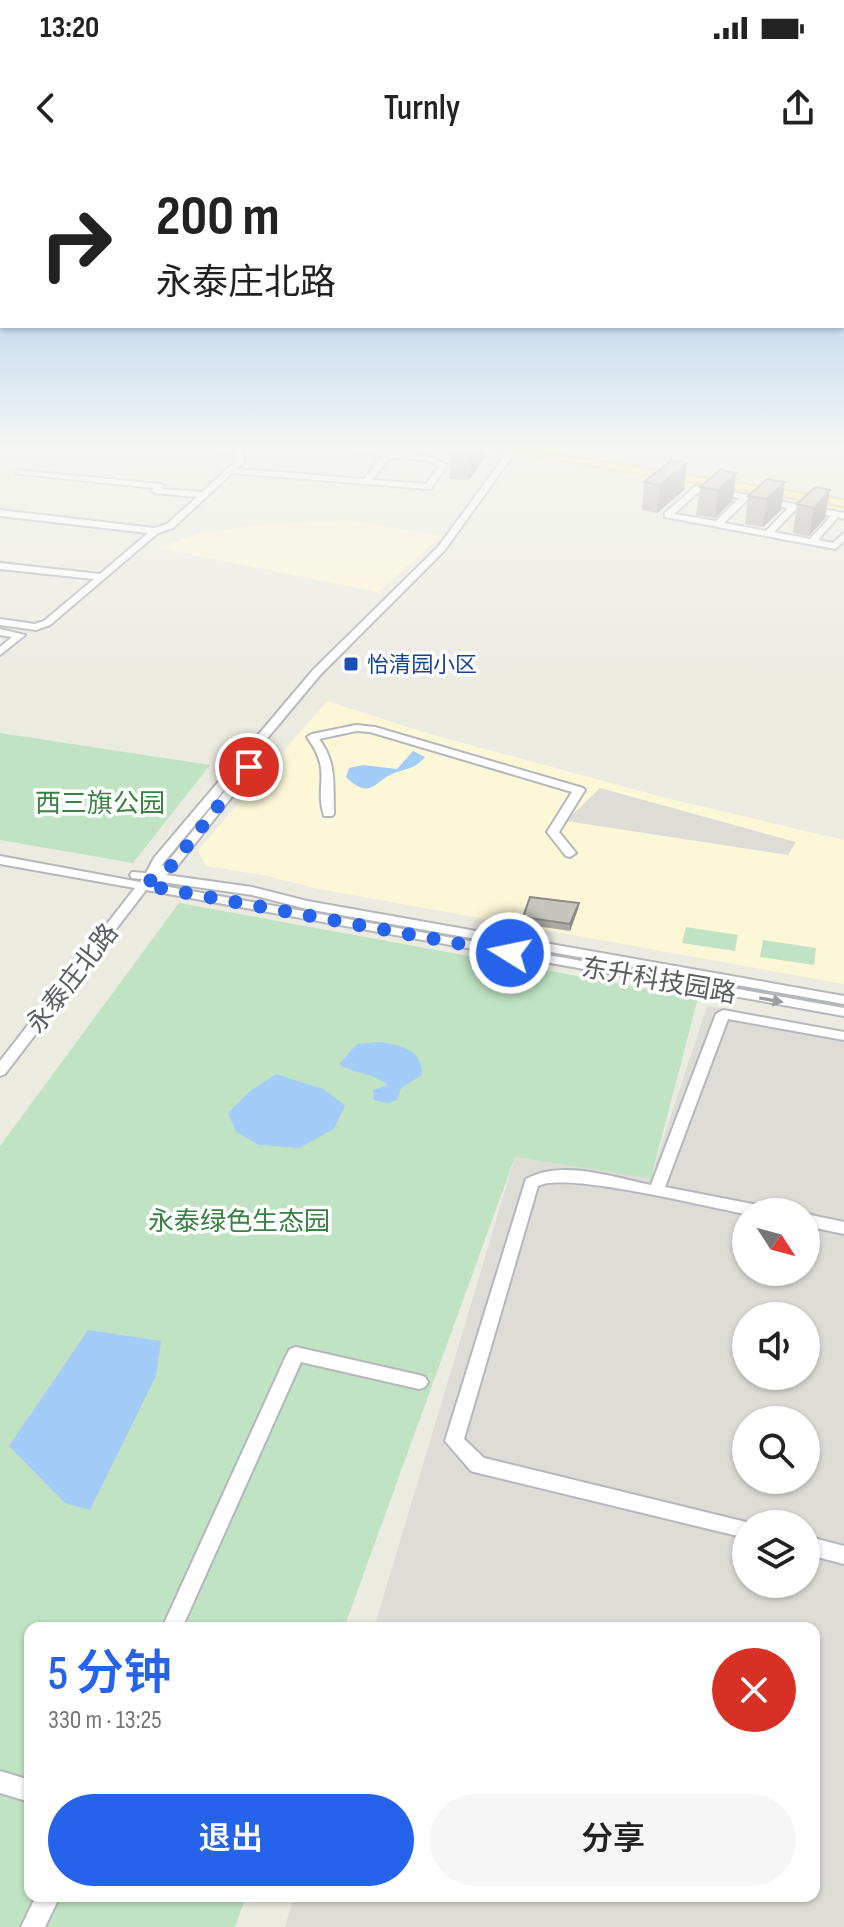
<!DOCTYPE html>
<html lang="zh">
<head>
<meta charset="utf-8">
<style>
	:root { --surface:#fff; --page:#f6f6f6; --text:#222; --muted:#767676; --accent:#2563eb }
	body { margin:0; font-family:"Sofia Sans Condensed","Noto Sans SC",sans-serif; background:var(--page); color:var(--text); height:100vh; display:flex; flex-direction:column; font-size:30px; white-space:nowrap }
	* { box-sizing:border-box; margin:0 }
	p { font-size:26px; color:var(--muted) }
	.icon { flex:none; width:44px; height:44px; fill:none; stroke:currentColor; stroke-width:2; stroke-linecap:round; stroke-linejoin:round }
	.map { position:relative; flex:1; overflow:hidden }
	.side { position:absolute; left:24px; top:1462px; width:796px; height:280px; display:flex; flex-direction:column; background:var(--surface); border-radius:16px; box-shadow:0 2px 6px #0004 }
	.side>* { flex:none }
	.guide { position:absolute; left:0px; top:0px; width:844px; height:168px; box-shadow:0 2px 6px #0004; background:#fff; color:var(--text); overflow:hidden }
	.needle { width:52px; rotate:126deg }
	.buttons { position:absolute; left:732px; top:1038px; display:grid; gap:16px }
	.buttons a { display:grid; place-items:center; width:88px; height:88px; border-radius:50%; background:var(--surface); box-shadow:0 2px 6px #0004; font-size:40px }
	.pin { position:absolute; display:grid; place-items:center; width:68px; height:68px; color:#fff; margin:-34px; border:4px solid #fff; border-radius:50%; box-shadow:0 2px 8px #0007 }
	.me { position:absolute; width:88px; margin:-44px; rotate:280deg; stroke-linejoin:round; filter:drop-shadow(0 0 6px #0008) }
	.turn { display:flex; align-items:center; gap:28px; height:168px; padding:0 24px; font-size:36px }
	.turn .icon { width:104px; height:104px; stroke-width:2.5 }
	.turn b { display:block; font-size:56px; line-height:68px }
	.round { display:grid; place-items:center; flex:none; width:84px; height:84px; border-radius:42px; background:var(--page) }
	.head { display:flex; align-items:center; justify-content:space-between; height:136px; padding:0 24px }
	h1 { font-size:48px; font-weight:600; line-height:60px; color:var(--accent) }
	.action { display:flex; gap:16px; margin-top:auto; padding:16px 24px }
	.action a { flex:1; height:92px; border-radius:48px; background:var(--accent); color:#fff; font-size:32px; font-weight:600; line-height:92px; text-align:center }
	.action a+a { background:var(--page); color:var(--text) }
	.status { display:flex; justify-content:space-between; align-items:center; height:56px; padding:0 40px; background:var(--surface); direction:ltr }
	.status svg { height:22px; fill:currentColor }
	header { display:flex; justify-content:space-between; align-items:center; height:104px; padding:0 24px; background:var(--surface); font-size:36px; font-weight:600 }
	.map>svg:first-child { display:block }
	.commercial { fill:#fbf7d7 }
	.industrial { fill:#dedcd6; fill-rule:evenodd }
	.green { fill:#bfe3c3 }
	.water { fill:#a4ccf9 }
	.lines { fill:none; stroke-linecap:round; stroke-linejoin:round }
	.minor-casing { stroke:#b4b7bb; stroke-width:4 }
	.major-casing { stroke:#e8d05f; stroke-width:4 }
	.minor { fill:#fff; fill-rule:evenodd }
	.major { fill:#faf5a9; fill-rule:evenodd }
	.wall { fill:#aca9a4 }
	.shaded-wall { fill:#8c8a86 }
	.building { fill:#c8c5bf; stroke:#8c8a86; stroke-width:2 }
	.oneway { fill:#9c9ea1 }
	.route { stroke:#2563eb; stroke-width:14; stroke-dasharray:0 25.2 }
	.transit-dot { fill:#1a4fb4; stroke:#fff; stroke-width:3 }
	.labels { text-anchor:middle; stroke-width:7; stroke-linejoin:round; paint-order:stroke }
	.far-transit-label { font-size:22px; fill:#164399; stroke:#fff; text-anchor:start }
	.park-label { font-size:26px; fill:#398144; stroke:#fff }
	.street-label { font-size:26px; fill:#5a5d62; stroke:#fff }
</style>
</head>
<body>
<div class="status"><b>13:20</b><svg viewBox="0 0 49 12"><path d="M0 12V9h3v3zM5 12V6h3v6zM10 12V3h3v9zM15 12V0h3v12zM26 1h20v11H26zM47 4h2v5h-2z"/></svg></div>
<header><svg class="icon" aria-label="back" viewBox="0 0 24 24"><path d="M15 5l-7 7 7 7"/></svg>Turnly<svg class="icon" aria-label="share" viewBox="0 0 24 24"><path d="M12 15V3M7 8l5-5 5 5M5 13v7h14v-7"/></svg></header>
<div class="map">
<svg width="844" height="1767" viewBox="0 0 844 1767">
	<rect width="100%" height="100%" fill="#ecebe2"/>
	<g class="commercial">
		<path d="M 348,360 L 441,376 L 378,432 L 158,388 L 202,373 L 256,365 Z"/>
		<path d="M 327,541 L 423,572 L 666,638 L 844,680 L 844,824 L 319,729 L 263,715 L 206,706 L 198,690 Z"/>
	</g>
	<g class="industrial">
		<path d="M 600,628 L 796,682 L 788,695 L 566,661 Z"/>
		<path d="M 707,846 L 844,871 L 844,1767 L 285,1767 L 294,1736 L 814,1736 L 814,1468 L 374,1468 L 515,997 L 651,1017 ZM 746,1052 L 806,1052 L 806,1112 L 746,1112 ZM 746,1156 L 806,1156 L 806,1216 L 746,1216 ZM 746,1260 L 806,1260 L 806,1320 L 746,1320 ZM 746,1364 L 806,1364 L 806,1424 L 746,1424 Z"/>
	</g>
	<g class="green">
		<path d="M 0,573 L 210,605 L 133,703 L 0,680 Z"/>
		<path d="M 179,743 L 698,838 L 651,1018 L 515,997 L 344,1468 L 30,1468 L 30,1736 L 246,1736 L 235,1767 L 0,1767 L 0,986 Z"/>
		<path d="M 686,767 L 738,775 L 735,791 L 682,783 Z"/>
		<path d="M 763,780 L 816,788 L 814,805 L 760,797 Z"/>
	</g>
	<g class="water">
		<path d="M 413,591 L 425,597 C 415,608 410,608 397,612 C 373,620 372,642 346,617 L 349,608 L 363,605 L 397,609 Z"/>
		<path d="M 382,882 C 404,886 422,890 422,915 L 401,928 L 397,940 L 387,943 L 374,940 L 373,930 L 388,925 C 372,912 356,915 339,904 L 357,884 Z"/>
		<path d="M 276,914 L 323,929 L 345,945 L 334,969 L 299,988 L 259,985 L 236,972 L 228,953 L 250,931 Z"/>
		<path d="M 88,1170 L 161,1181 L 156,1216 L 90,1350 L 65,1343 L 9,1286 Z"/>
	</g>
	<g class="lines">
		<g class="minor-casing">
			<g id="minor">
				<path d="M 169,286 L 198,286 L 235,292 L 231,294 Z"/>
				<path d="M 220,286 L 242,286 L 244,302 L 237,309 L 364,319 L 382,296 L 306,286 L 334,286 L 386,292 L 391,288 L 395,290 L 393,293 L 432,297 L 447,305 L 431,329 L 428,329 L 232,313 L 173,368 L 158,373 L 50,465 L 36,470 L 0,465 L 0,459 L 35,464 L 44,461 L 94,419 L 0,409 L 0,403 L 100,414 L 148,373 L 0,356 L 0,350 L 154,368 L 167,364 L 197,337 L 155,333 L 151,331 L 154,328 L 20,314 L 17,314 L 17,310 L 160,324 L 164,326 L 161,329 L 202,332 L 236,301 L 235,290 ZM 390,297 L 430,301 L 439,306 L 426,324 L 372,320 Z"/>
				<path d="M 512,286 L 520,286 L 444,391 L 321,514 L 164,702 L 161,707 L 167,703 L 253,596 L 261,596 L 261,600 L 175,709 L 166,715 L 252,727 L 307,741 L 844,836 L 844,844 L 307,749 L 252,735 L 155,721 L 152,724 L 844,848 L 844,856 L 146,730 L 5,914 L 0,916 L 0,901 L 135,728 L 0,704 L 0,696 L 140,722 L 142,719 L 132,718 L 130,715 L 132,712 L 146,713 L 154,698 L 313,510 L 438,387 Z"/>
				<path d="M 696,326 L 703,328 L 674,354 L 716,361 L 739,338 L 712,333 L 711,331 L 715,329 L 844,353 L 844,359 L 838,357 L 818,380 L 833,383 L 844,373 L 844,381 L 835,389 L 665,357 L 665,353 ZM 747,340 L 788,348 L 766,371 L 724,363 ZM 796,349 L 831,356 L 810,379 L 774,372 Z"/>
				<path d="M 0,469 L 25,475 L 0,495 L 0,487 L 12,477 L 0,475 Z"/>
				<path d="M 356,565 L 375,567 L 583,628 L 585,630 L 559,672 L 576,693 L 570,697 L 566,696 L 547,672 L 572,632 L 370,572 L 356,571 L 319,579 C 337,602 333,626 334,654 L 332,656 L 324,656 C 314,624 333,613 307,577 L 312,574 Z"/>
				<path d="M 723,850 L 844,872 L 844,880 L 728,859 L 665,1027 L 763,1046 L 769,1048 L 771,1052 L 746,1052 L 746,1054 C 708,1047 565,1011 538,1026 L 464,1279 L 484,1298 L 746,1362 L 753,1364 L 746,1364 L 746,1378 L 478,1313 L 471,1311 L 445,1281 L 526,1019 C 562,999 612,1017 651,1025 L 716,854 Z"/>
				<path d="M 806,1054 L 844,1062 L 844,1074 L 806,1066 Z"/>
				<path d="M 296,1187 L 419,1215 L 425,1217 L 428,1222 L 425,1227 L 419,1229 L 301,1202 L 182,1468 L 162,1468 L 287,1194 L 290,1189 Z"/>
				<path d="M 806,1376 L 844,1386 L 844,1404 L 806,1394 Z"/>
				<path d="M 0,1611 L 30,1620 L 30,1642 L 0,1633 Z"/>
				<path d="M 36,1736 L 60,1736 L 45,1767 L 21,1767 Z"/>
			</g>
		</g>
		<g class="major-casing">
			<path id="major" d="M 474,286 L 500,286 L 844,340 L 844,346 Z"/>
		</g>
		<use href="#minor" class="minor"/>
		<use href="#major" class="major"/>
	</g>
	<g class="wall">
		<path d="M 450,286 L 486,286 L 486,296 L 469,320 L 450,319 Z"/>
		<path d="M 720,310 L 733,340 L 715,358 L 696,355 L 700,327 Z"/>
		<path d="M 767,319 L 781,350 L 763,367 L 745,364 L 748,336 Z"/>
		<path d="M 644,322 L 684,330 L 657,353 L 642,350 Z"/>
		<path d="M 815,327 L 825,358 L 809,376 L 793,373 L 797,344 Z"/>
		<path d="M 578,749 L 570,771 L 523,764 L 523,757 Z"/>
	</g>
	<g class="shaded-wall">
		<path d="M 475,286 L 486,286 L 486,296 L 469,320 L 470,293 Z"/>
		<path d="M 687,303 L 684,330 L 657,353 L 660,325 Z"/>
		<path d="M 736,313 L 733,340 L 715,358 L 718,330 Z"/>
		<path d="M 785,322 L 781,350 L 763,367 L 767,339 Z"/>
		<path d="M 830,330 L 825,358 L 809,376 L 814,348 Z"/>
		<path d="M 579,743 L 578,749 L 570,771 L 570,764 Z"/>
	</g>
	<g class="building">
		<path d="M 455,286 L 475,286 L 470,293 L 451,292 Z"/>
		<path d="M 672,300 L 687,303 L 660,325 L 644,322 Z"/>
		<path d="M 720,310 L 736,313 L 718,330 L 700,327 Z"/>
		<path d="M 767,319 L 785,322 L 767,339 L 748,336 Z"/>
		<path d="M 815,327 L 830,330 L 814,348 L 797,344 Z"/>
		<path d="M 530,737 L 579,743 L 570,764 L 523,757 Z"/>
	</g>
	<defs><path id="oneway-solid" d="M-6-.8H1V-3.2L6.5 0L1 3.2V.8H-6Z" transform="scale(2)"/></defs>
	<use class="oneway" href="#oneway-solid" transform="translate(771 840) rotate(10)"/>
	<linearGradient id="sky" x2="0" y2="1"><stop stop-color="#8dbeef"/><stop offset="0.54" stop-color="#f6f6f2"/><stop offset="1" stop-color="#f6f6f2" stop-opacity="0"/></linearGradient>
	<rect width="844" height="534" fill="url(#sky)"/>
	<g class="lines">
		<path class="route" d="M 249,607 L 171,706 L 144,725 L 510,793"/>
	</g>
	<rect class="transit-dot" x="343" y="496" width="16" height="16" rx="4"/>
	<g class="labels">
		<g class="far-transit-label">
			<text x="367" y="512">怡清园小区</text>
		</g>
		<g class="park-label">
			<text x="100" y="652">西三旗公园</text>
			<text x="239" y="1070">永泰绿色生态园</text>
		</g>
		<g class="street-label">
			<text transform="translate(72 818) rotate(-52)" y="9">永泰庄北路</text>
			<text transform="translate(659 820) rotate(10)" y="9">东升科技园路</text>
		</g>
	</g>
</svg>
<div class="buttons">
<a><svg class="needle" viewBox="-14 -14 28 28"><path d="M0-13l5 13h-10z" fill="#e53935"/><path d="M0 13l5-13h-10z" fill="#767676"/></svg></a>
<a><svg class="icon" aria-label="sound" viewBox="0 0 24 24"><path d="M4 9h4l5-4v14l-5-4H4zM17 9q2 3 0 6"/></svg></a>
<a><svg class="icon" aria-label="search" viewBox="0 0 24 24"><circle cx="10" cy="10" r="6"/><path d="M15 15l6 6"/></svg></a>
<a><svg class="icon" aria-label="layers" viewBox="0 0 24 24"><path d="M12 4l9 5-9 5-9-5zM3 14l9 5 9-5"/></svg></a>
</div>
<div class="pin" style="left:249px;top:607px;background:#d93025"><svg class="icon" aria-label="arrive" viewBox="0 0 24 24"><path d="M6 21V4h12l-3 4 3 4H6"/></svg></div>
<svg class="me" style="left:510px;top:793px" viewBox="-20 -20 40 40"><circle r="17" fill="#2563eb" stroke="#fff" stroke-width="3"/><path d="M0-11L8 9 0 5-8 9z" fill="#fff"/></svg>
<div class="guide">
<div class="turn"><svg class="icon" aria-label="right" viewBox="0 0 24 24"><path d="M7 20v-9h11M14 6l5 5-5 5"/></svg><div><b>200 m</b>永泰庄北路</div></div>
</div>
<section class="side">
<div class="head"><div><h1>5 分钟</h1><p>330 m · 13:25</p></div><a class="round" style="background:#d93025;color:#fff"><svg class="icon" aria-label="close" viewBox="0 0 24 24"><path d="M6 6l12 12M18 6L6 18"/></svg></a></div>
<div class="action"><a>退出</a><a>分享</a></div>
</section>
</div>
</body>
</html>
